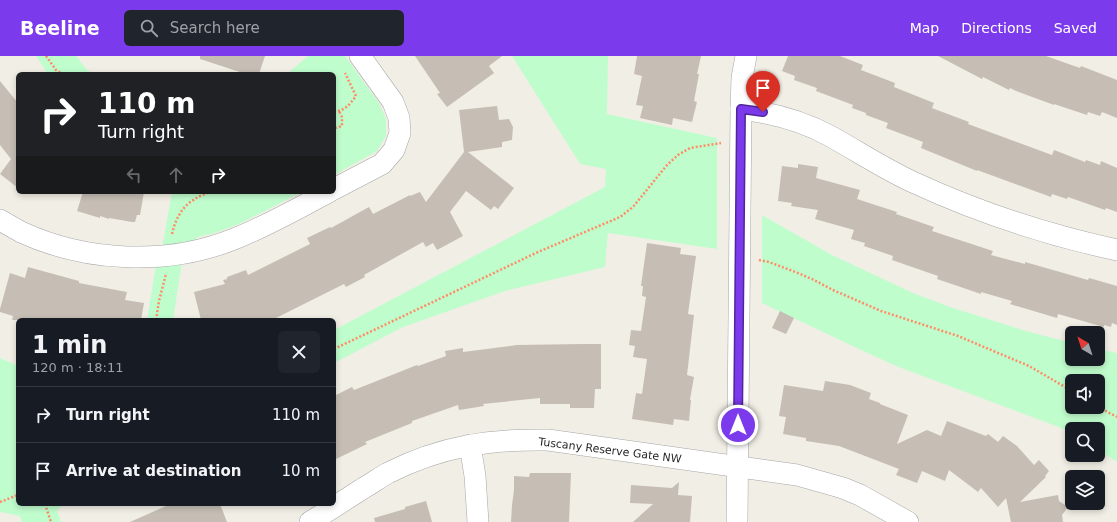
<!DOCTYPE html>
<html lang="en">
<head>
<meta charset="utf-8">
<style>
	:root { --surface:#171b24; --page:#20242c; --text:#f1f3f6; --muted:#9ea1a6; --line:#363941; --accent:#7c3aed }
	body { margin:0; font-family:"DejaVu Sans",sans-serif; background:var(--page); color:var(--text); height:100vh; display:flex; flex-direction:column; font-size:15px; white-space:nowrap }
	* { box-sizing:border-box; margin:0 }
	p { font-size:13px; color:var(--muted) }
	.icon { flex:none; width:22px; height:22px; fill:none; stroke:currentColor; stroke-width:2; stroke-linecap:round; stroke-linejoin:round }
	.map { position:relative; flex:1; overflow:hidden }
	.details { position:absolute; left:16px; top:262px; width:320px; height:188px; display:flex; flex-direction:column; background:var(--surface); border-radius:6px; box-shadow:0 2px 6px #0003 }
	.details>* { flex:none }
	.guide { position:absolute; left:16px; top:16px; width:320px; height:122px; border-radius:6px; box-shadow:0 2px 6px #0003; background:#202124; color:#fff; overflow:hidden }
	.needle { width:26px; rotate:321deg }
	.tools { position:absolute; left:1065px; top:270px; display:grid; gap:8px }
	.tools a { display:grid; place-items:center; width:40px; height:40px; border-radius:6px; background:var(--surface); box-shadow:0 2px 6px #0003; font-size:20px }
	.pin { position:absolute; display:grid; place-items:center; width:34px; height:34px; color:#fff; margin:-41px -17px; border-radius:50% 50% 50% 0; rotate:-45deg; box-shadow:0 0 4px #0007 }
	.pin .icon { rotate:45deg }
	.me { position:absolute; width:44px; margin:-22px; rotate:0deg; stroke-linejoin:round; filter:drop-shadow(0 0 3px #0008) }
	.turn { display:flex; align-items:center; gap:14px; height:84px; padding:0 16px; font-size:18px }
	.turn .icon { width:52px; height:52px; stroke-width:2.5 }
	.turn b { display:block; font-size:28px; line-height:34px }
	.lanes { display:flex; align-items:center; height:38px; padding:0 16px; background:#0003; justify-content:center; gap:20px; direction:ltr }
	.lanes .off { opacity:.35 }
	.round { display:grid; place-items:center; flex:none; width:42px; height:42px; border-radius:6px; background:var(--page) }
	.head { display:flex; align-items:center; justify-content:space-between; height:68px; padding:0 16px }
	h1 { font-size:24px; font-weight:700; line-height:30px }
	ul { padding:0; list-style:none }
	li { display:flex; align-items:center; gap:12px; height:56px; padding:0 16px; border-top:1px solid var(--line) }
	li div { flex:1 }
	li b { display:block; font-size:15px }
	li em { font-style:normal }
	header { display:flex; align-items:center; gap:24px; box-sizing:border-box; height:56px; padding:0 20px; background:var(--accent); color:#fff }
	header strong { font-size:19px }
	nav { display:flex; gap:22px; margin-inline-start:auto; font-size:14px }
	.search { width:280px; height:36px; background:var(--page); display:flex; align-items:center; gap:10px; box-sizing:border-box; padding:0 14px; border-radius:6px; color:var(--muted); font-size:15px }
	.map>svg:first-child { display:block }
	.park { fill:#c0fdcd; fill-rule:evenodd }
	.building { fill:#c6beb4 }
	.lines { fill:none; stroke-linecap:round; stroke-linejoin:round }
	.street-casing { stroke:#a6a6a6; stroke-width:22 }
	.path { stroke:#ff8c68; stroke-width:2.5; stroke-dasharray:2 2; stroke-linecap:butt }
	.street { stroke:#fff; stroke-width:21 }
	.route-casing { stroke:#51269a; stroke-width:10 }
	.route { stroke:#7c3aed; stroke-width:7 }
	.labels { text-anchor:middle; stroke-width:3; stroke-linejoin:round; paint-order:stroke }
	.street-label { font-size:11px; fill:#1f1f1f; stroke:#fff }
</style>
</head>
<body>
<header>
<strong>Beeline</strong>
<div class="search"><svg class="icon" aria-label="search" viewBox="0 0 24 24"><circle cx="10" cy="10" r="6"/><path d="M15 15l6 6"/></svg>Search here</div>
<nav><a>Map</a><a>Directions</a><a>Saved</a></nav>
</header>
<div class="map">
<svg width="1117" height="466" viewBox="0 0 1117 466">
	<rect width="100%" height="100%" fill="#f1eee5"/>
	<g class="park">
		<path d="M 36,0 L 76,0 L 88,15 L 102,18 L 48,18 Z"/>
		<path d="M 308,0 L 345,0 L 379,47 L 386,63 L 386,80 L 377,95 L 334,119 L 334,18 L 287,18 Z"/>
		<path d="M 512,0 L 608,0 L 607,58 L 717,82 L 717,193 L 608,177 L 605,211 L 505,235 L 403,271 L 334,307 L 334,274 L 605,131 L 606,113 L 580,108 Z"/>
		<path d="M 172,136 L 302,136 L 239,168 L 215,177 L 198,181 L 191,187 L 162,192 Z"/>
		<path d="M 762,159 L 832,199 L 913,237 L 950,251 L 1026,275 L 1072,287 L 1072,303 L 1098,303 L 1098,293 L 1117,297 L 1117,406 L 1098,394 L 1098,373 L 1072,373 L 1072,378 L 1064,373 L 896,310 L 861,294 L 762,247 ZM 1072,325 L 1098,325 L 1098,351 L 1072,351 Z"/>
		<path d="M 182,205 L 173,264 L 147,264 L 156,209 Z"/>
		<path d="M 0,302 L 18,310 L 18,448 L 63,448 L 57,455 L 61,466 L 22,466 L 20,460 L 0,456 Z"/>
	</g>
	<g class="building">
		<path d="M 200,0 L 265,0 L 259,18 L 246,18 L 200,3 Z"/>
		<path d="M 415,0 L 502,0 L 489,10 L 494,17 L 447,51 L 437,38 L 440,37 Z"/>
		<path d="M 637,0 L 701,0 L 697,18 L 699,18 L 694,45 L 697,46 L 692,66 L 673,62 L 672,69 L 640,62 L 643,50 L 636,49 L 642,20 L 634,18 Z"/>
		<path d="M 788,0 L 840,0 L 863,9 L 861,14 L 895,27 L 894,31 L 934,47 L 932,52 L 969,66 L 968,68 L 1052,99 L 1054,94 L 1085,106 L 1086,104 L 1100,109 L 1101,105 L 1117,112 L 1117,156 L 1106,152 L 1105,154 L 1068,141 L 1067,143 L 1052,138 L 1051,141 L 977,114 L 977,115 L 921,92 L 923,86 L 886,72 L 888,67 L 866,59 L 866,57 L 852,52 L 853,49 L 816,35 L 817,32 L 794,24 L 795,20 L 782,15 Z"/>
		<path d="M 938,0 L 1046,0 L 1080,12 L 1081,10 L 1117,24 L 1117,62 L 1102,56 L 1100,60 L 1088,56 L 1087,59 L 1054,48 L 1054,49 L 1016,35 L 1010,32 L 1009,34 L 983,21 L 982,23 Z"/>
		<path d="M 0,25 L 18,47 L 18,132 L 0,118 L 11,103 L 0,89 Z"/>
		<path d="M 497,50 L 499,64 L 509,63 L 513,71 L 512,84 L 502,86 L 502,91 L 468,96 L 514,132 L 498,153 L 494,150 L 491,154 L 466,135 L 450,156 L 463,180 L 437,194 L 433,187 L 426,191 L 423,186 L 364,219 L 365,221 L 346,231 L 344,228 L 272,264 L 201,264 L 194,236 L 225,228 L 223,224 L 227,223 L 227,221 L 246,214 L 248,219 L 310,188 L 307,182 L 330,171 L 331,172 L 369,151 L 373,158 L 410,139 L 410,140 L 420,136 L 426,146 L 464,96 L 459,54 Z"/>
		<path d="M 798,108 L 818,111 L 816,122 L 860,134 L 857,143 L 897,156 L 896,158 L 934,171 L 932,175 L 993,195 L 991,199 L 1025,208 L 1025,206 L 1088,224 L 1089,222 L 1117,230 L 1117,269 L 1112,267 L 1111,271 L 1104,269 L 1104,271 L 1058,258 L 1057,262 L 1010,248 L 1012,245 L 981,236 L 981,238 L 937,223 L 938,220 L 892,204 L 893,200 L 864,190 L 865,187 L 851,183 L 854,174 L 815,163 L 818,154 L 791,150 L 792,147 L 778,145 L 782,110 L 798,112 Z"/>
		<path d="M 83,136 L 144,136 L 140,159 L 137,159 L 135,166 L 132,166 L 109,162 L 109,163 L 100,160 L 100,162 L 77,155 Z"/>
		<path d="M 647,187 L 681,192 L 680,198 L 696,200 L 688,258 L 694,259 L 687,319 L 694,321 L 690,344 L 691,344 L 689,365 L 674,363 L 673,369 L 632,363 L 636,337 L 642,338 L 647,303 L 633,301 L 635,290 L 629,289 L 631,274 L 641,275 L 646,241 L 642,240 L 643,230 L 641,230 Z"/>
		<path d="M 28,211 L 79,225 L 79,227 L 127,236 L 125,244 L 144,247 L 141,264 L 12,264 L 13,260 L 0,256 L 0,253 L 10,217 L 25,222 Z"/>
		<path d="M 780,255 L 794,262 L 786,278 L 772,272 Z"/>
		<path d="M 583,288 L 601,288 L 601,333 L 595,333 L 594,352 L 570,352 L 570,348 L 540,348 L 540,342 L 483,348 L 484,350 L 459,354 L 458,349 L 412,365 L 412,367 L 365,386 L 367,388 L 334,404 L 334,340 L 352,331 L 354,334 L 417,309 L 418,310 L 446,300 L 445,295 L 463,292 L 463,296 L 517,289 Z"/>
		<path d="M 825,325 L 850,329 L 871,337 L 869,343 L 880,347 L 880,348 L 908,359 L 897,388 L 927,374 L 941,380 L 947,365 L 986,380 L 988,378 L 998,386 L 1003,380 L 1017,390 L 1034,409 L 1039,404 L 1049,415 L 1045,420 L 1046,421 L 1020,446 L 1058,439 L 1059,445 L 1068,451 L 1062,459 L 1063,466 L 1011,466 L 1006,442 L 998,451 L 981,432 L 978,436 L 949,414 L 945,425 L 922,415 L 917,427 L 896,419 L 899,413 L 839,390 L 806,385 L 806,382 L 783,378 L 786,361 L 779,360 L 784,329 L 823,335 Z"/>
		<path d="M 530,417 L 571,417 L 569,466 L 511,466 L 512,449 L 514,434 L 514,420 L 529,421 Z"/>
		<path d="M 679,426 L 678,439 L 692,440 L 690,466 L 633,466 L 653,448 L 630,447 L 631,429 L 672,432 Z"/>
		<path d="M 426,445 L 432,466 L 375,466 L 374,462 L 405,453 L 405,451 Z"/>
		<path d="M 167,448 L 220,448 L 227,466 L 130,466 L 166,450 Z"/>
	</g>
	<g class="lines">
		<g class="street-casing">
			<g id="street">
				<path d="M 741,53 C 772,57 803,65 830,80 C 859,96 886,114 915,127 C 980,157 1048,179 1117,194"/>
				<path d="M 334,133 L 382,108 L 394,94 L 400,77 L 399,62 L 393,46 L 360,0"/>
				<path d="M 0,164 C 7,168 14,172 21,176 C 86,206 167,210 234,183 C 267,170 298,152 329,136"/>
				<path d="M 470,389 L 475,420 L 478,466"/>
				<path d="M 310,466 C 328,455 345,444 362,433 C 371,428 379,422 388,417 C 441,390 490,383 548,384 L 797,419 L 843,432 L 860,439 L 908,466"/>
				<path d="M 737,466 L 741,53 L 742,22 L 746,0"/>
			</g>
		</g>
		<g class="path">
			<path d="M 46,0 L 56,14 L 62,18"/>
			<path d="M 334,55 C 344,56 350,48 356,40 L 345,17"/>
			<path d="M 335,72 L 342,70 L 342,61 L 339,55"/>
			<path d="M 172,178 C 175,164 182,150 195,143 C 199,140 205,138 210,136"/>
			<path d="M 759,204 L 769,206 L 798,217 L 814,224 L 833,234 L 881,255 L 958,280 L 1029,310 L 1072,335"/>
			<path d="M 156,264 L 159,245 L 166,218"/>
			<path d="M 334,293 L 538,196 L 620,161 L 633,151 L 667,109 L 678,99 L 690,92 L 721,87"/>
			<path d="M 1098,351 L 1117,361"/>
			<path d="M 0,446 L 18,439"/>
			<path d="M 45,448 L 51,466"/>
		</g>
		<use href="#street" class="street"/>
	</g>
	<g class="lines">
		<g class="route-casing">
			<path id="route" d="M 738,369 L 741,53 L 763,56"/>
		</g>
		<use href="#route" class="route"/>
	</g>
	<g class="labels">
		<g class="street-label">
			<text transform="translate(610 394) rotate(7)" y="4">Tuscany Reserve Gate NW</text>
		</g>
	</g>
</svg>
<div class="tools">
<a><svg class="needle" viewBox="-14 -14 28 28"><path d="M0-13l5 13h-10z" fill="#e53935"/><path d="M0 13l5-13h-10z" fill="#9ea1a6"/></svg></a>
<a><svg class="icon" aria-label="sound" viewBox="0 0 24 24"><path d="M4 9h4l5-4v14l-5-4H4zM17 9q2 3 0 6"/></svg></a>
<a><svg class="icon" aria-label="search" viewBox="0 0 24 24"><circle cx="10" cy="10" r="6"/><path d="M15 15l6 6"/></svg></a>
<a><svg class="icon" aria-label="layers" viewBox="0 0 24 24"><path d="M12 4l9 5-9 5-9-5zM3 14l9 5 9-5"/></svg></a>
</div>
<div class="pin" style="left:763px;top:56px;background:#d93025"><svg class="icon" aria-label="arrive" viewBox="0 0 24 24"><path d="M6 21V4h12l-3 4 3 4H6"/></svg></div>
<svg class="me" style="left:738px;top:369px" viewBox="-20 -20 40 40"><circle r="17" fill="#7c3aed" stroke="#fff" stroke-width="3"/><path d="M0-11L8 9 0 5-8 9z" fill="#fff"/></svg>
<div class="guide">
<div class="turn"><svg class="icon" aria-label="right" viewBox="0 0 24 24"><path d="M7 20v-9h11M14 6l5 5-5 5"/></svg><div><b>110 m</b>Turn right</div></div>
<div class="lanes"><svg class="icon off" aria-label="left" viewBox="0 0 24 24"><path d="M17 20v-9H6M10 6l-5 5 5 5"/></svg><svg class="icon off" aria-label="ahead" viewBox="0 0 24 24"><path d="M12 20V5M6 11l6-6 6 6"/></svg><svg class="icon" aria-label="right" viewBox="0 0 24 24"><path d="M7 20v-9h11M14 6l5 5-5 5"/></svg></div>
</div>
<section class="details">
<div class="head"><div><h1>1 min</h1><p>120 m · 18:11</p></div><a class="round"><svg class="icon" aria-label="close" viewBox="0 0 24 24"><path d="M6 6l12 12M18 6L6 18"/></svg></a></div>
<ul>
<li><svg class="icon" aria-label="right" viewBox="0 0 24 24"><path d="M7 20v-9h11M14 6l5 5-5 5"/></svg><div><b>Turn right</b></div><em>110 m</em></li>
<li><svg class="icon" aria-label="arrive" viewBox="0 0 24 24"><path d="M6 21V4h12l-3 4 3 4H6"/></svg><div><b>Arrive at destination</b></div><em>10 m</em></li>
</ul>
</section>
</div>
</body>
</html>
